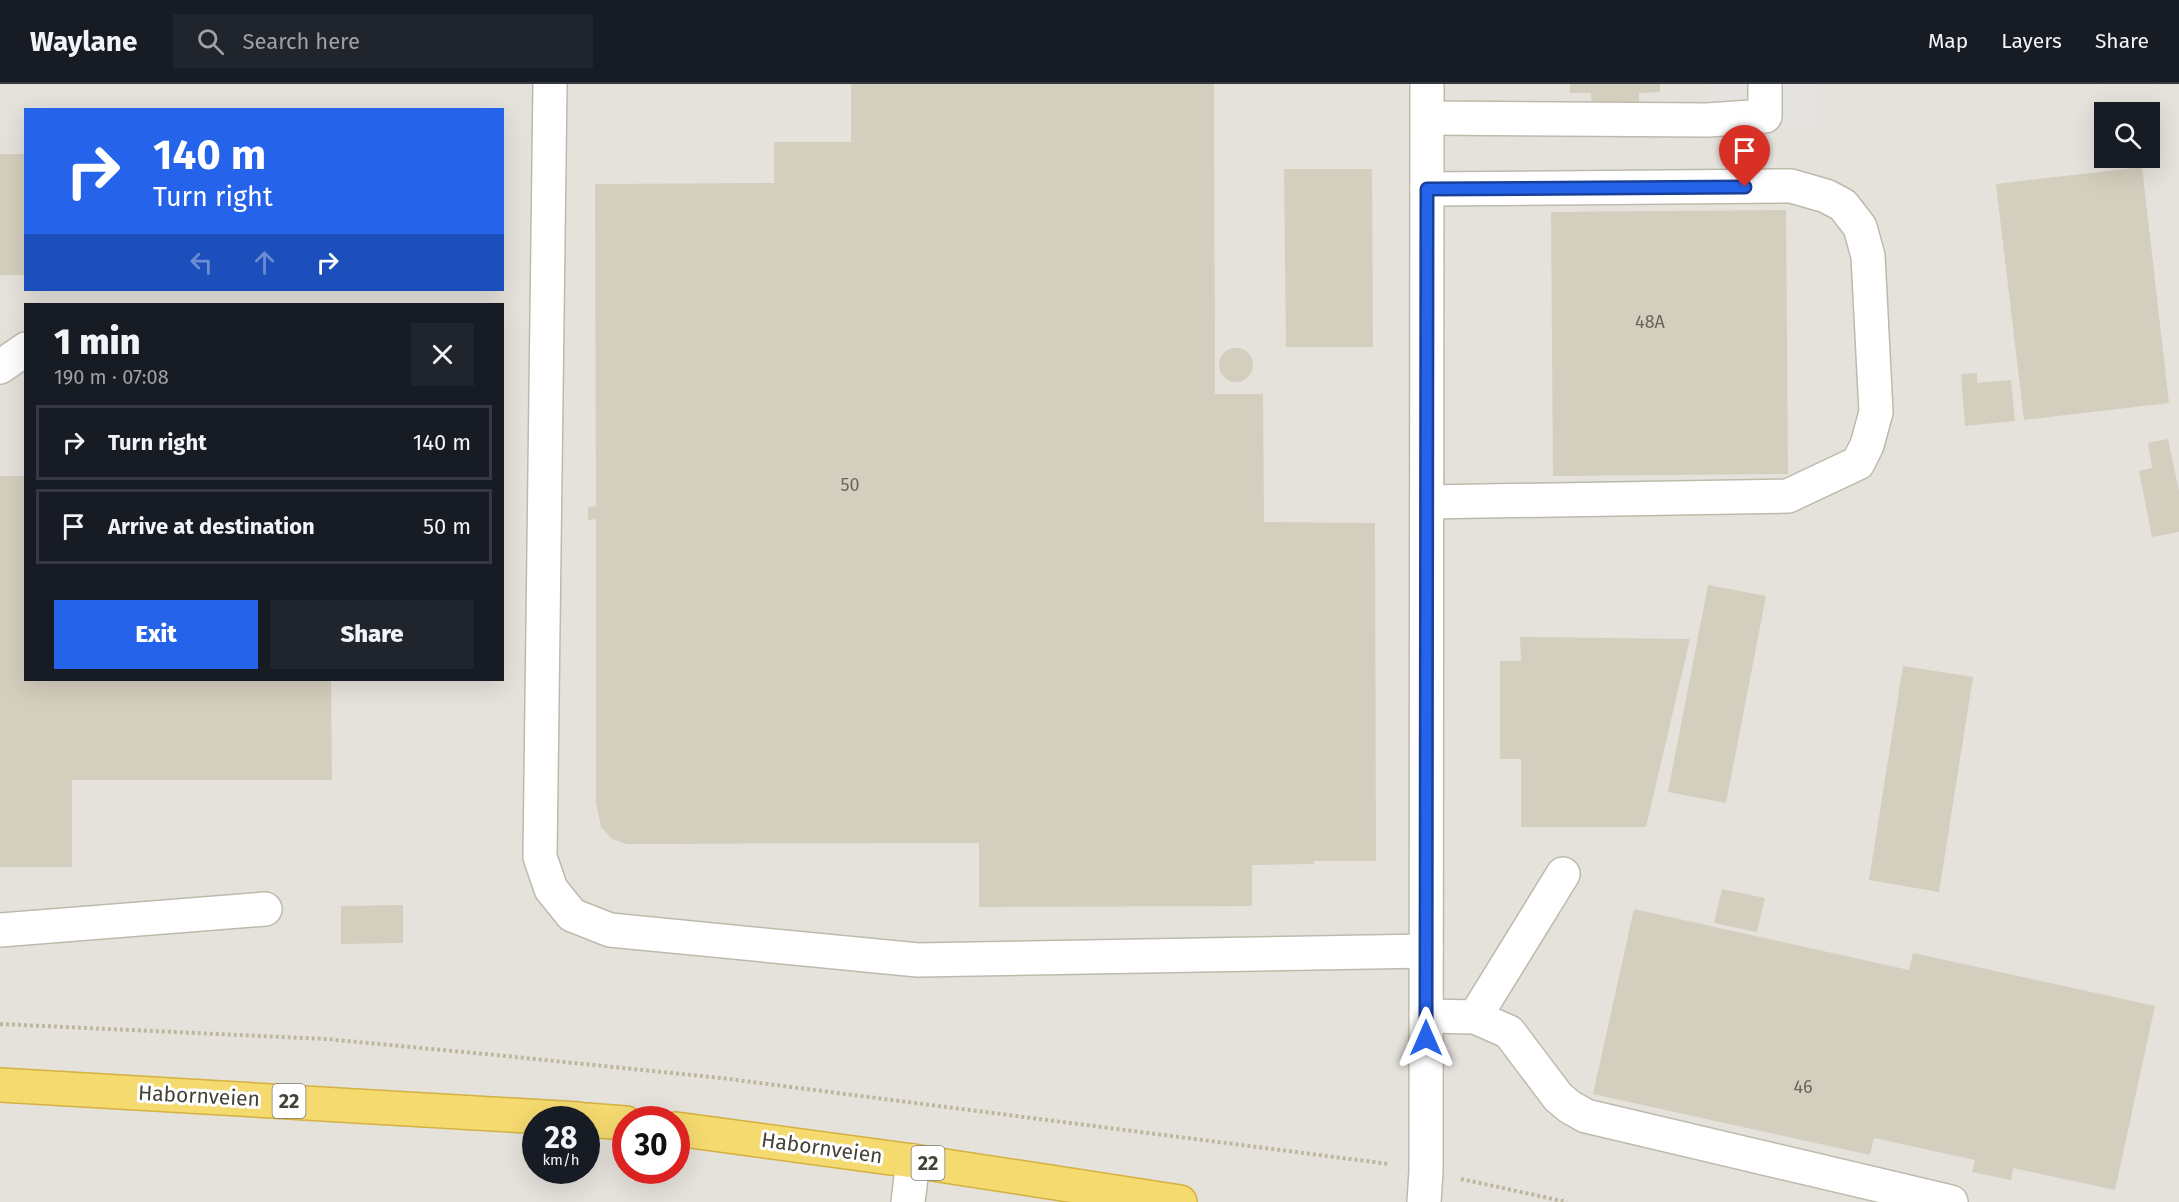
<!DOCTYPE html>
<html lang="en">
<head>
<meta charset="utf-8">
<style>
	:root { --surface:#171b24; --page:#20242c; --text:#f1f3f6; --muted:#9ea1a6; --line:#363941; --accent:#2563eb }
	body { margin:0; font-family:"Fira Sans",sans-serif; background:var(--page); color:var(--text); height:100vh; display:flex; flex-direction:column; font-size:22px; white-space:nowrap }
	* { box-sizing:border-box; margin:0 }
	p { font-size:20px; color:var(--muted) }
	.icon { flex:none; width:33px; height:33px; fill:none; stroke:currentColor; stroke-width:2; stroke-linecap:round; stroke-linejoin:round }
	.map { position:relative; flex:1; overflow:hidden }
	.panel { position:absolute; left:24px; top:219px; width:480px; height:378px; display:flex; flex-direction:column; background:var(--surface); border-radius:0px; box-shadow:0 6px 24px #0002 }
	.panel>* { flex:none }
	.top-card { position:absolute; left:24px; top:24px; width:480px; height:183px; border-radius:0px; box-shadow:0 6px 24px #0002; background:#2563eb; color:#fff; overflow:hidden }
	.fabs { position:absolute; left:2094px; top:18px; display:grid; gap:12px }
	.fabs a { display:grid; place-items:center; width:66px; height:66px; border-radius:0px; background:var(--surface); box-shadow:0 6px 24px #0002; font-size:30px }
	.speed { position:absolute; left:522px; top:1022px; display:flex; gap:12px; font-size:30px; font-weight:700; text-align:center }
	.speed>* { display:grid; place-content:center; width:78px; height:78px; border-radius:50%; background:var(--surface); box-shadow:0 6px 24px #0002; line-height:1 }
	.speed small { font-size:15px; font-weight:400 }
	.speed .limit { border:9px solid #d22; background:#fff; color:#111 }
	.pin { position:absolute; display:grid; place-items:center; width:51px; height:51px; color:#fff; margin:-62px -26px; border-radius:50% 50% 50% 0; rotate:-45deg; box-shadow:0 0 6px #0007 }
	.pin .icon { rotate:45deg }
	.me { position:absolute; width:66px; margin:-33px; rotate:0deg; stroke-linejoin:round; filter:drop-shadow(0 0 4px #0008) }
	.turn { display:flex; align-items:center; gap:21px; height:126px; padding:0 30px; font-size:27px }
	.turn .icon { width:78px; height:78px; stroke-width:2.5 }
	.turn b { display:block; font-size:42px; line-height:51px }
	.lanes { display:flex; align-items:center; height:57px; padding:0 30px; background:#0003; justify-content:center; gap:30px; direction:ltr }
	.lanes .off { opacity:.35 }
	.round { display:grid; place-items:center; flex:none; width:63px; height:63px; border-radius:0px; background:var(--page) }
	.head { display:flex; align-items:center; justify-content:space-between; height:102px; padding:0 30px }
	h1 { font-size:36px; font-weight:800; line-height:45px }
	.cta { display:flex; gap:12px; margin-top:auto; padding:12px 30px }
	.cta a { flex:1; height:69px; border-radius:0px; background:var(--accent); color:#fff; font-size:24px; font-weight:800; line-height:69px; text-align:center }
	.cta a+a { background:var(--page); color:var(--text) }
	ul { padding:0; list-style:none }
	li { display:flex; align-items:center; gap:18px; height:75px; margin:0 12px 9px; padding:0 18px; border:3px solid var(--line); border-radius:0px }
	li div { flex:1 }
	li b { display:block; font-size:22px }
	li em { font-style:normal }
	header { display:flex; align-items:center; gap:36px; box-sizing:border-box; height:84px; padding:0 30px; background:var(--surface); border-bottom:2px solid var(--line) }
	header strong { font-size:28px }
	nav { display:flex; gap:33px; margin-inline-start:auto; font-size:21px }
	.search { width:420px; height:54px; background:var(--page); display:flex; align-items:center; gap:15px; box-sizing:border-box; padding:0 21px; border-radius:0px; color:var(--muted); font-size:22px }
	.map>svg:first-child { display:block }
	.industrial { fill:#e5e2dc; fill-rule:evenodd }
	.parking { fill:#e4e3df }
	.building { fill:#d4cebe }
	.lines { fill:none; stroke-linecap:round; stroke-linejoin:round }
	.minor-casing { stroke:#bebaab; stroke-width:36 }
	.highway-casing { stroke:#d4b140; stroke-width:36 }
	.path { stroke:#bfb79d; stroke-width:4; stroke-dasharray:3 3; stroke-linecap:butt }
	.minor { stroke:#fff; stroke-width:33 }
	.highway { stroke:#f5da70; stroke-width:33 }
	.route-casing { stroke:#184099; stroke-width:15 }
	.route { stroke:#2563eb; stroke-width:10 }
	.labels { text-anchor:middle; stroke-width:6; stroke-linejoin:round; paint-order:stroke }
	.number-label { font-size:18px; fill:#696559 }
	.shield { fill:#fff; stroke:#7d7b73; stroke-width:1.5 }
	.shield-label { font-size:20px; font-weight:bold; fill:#454237 }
	.street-label { font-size:21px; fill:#454237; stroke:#fff }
</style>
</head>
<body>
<header>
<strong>Waylane</strong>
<div class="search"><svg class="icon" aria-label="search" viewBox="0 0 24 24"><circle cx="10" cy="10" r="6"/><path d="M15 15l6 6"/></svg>Search here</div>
<nav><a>Map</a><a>Layers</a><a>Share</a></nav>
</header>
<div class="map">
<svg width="2179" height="1118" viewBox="0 0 2179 1118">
	<rect width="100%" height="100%" fill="#f3f1e8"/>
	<path class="industrial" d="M 0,0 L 2179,0 L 2179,1118 L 0,1118 ZM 26,26 L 502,26 L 502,206 L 26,206 ZM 2104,28 L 2150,28 L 2150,74 L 2104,74 ZM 26,220 L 502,220 L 502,596 L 26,596 ZM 536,1035 L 586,1035 L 586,1086 L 536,1086 ZM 626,1035 L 676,1035 L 676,1086 L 626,1086 Z"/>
	<path class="parking" d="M 1709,0 L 1817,0 L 1817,43 L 1708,48 Z"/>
	<g class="building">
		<path d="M 851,0 L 1214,0 L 1215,310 L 1263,310 L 1264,438 L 1375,439 L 1376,777 L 1314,777 L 1314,780 L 1252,781 L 1252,822 L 979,823 L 979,759 L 627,760 L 612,755 L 601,743 L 596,719 L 596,435 L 588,436 L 588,423 L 596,422 L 595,100 L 774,99 L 774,58 L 851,58 Z"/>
		<path d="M 1570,0 L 1660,0 L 1660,8 L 1639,9 L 1639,26 L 1592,26 L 1591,9 L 1570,9 Z"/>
		<rect x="0" y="70" width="26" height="121"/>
		<path d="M 2142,83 L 2169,319 L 2024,336 L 1996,100 Z"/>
		<path d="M 1284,85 L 1372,85 L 1373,263 L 1286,263 Z"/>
		<path d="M 1786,126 L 1788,390 L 1553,392 L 1551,128 Z"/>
		<circle cx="1236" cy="281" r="17"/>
		<path d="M 1977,289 L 1977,299 L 2011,296 L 2015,337 L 1965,342 L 1961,290 Z"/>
		<path d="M 2168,355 L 2179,407 L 2179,448 L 2152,453 L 2139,387 L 2152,384 L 2148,359 Z"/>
		<path d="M 0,392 L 26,392 L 26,596 L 331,596 L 332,696 L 72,696 L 72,783 L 0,783 Z"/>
		<path d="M 1708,501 L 1766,512 L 1726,719 L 1668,708 Z"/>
		<path d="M 1520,553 L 1690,555 L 1646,743 L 1521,743 L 1521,675 L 1500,675 L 1500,577 L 1521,577 Z"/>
		<path d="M 1903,582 L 1973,593 L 1939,808 L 1869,796 Z"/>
		<path d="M 1722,805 L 1765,814 L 1757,848 L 1714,839 Z"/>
		<path d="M 403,821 L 403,859 L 341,860 L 341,822 Z"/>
		<path d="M 1634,825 L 1909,886 L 1913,869 L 2155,922 L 2115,1106 L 2013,1084 L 2011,1096 L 1972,1088 L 1975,1076 L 1874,1054 L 1870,1071 L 1593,1010 Z"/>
	</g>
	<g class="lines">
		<g class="minor-casing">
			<g id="minor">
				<path d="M 550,0 L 540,773 L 551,805 L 572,831 L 610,846 L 918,876 L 1426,867"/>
				<path d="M 1428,34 L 1708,36 L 1765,32 L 1765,0"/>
				<path d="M 0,283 L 26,265"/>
				<path d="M 1427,418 L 1788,412 L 1858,379 L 1867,361 L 1876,328 L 1868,172 L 1860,143 L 1843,121 L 1826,112 L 1791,102 L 1427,105"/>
				<path d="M 0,846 L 265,825"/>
				<path d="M 1426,932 L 1475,933 L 1509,948 L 1558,1013 L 1570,1023 L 1586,1032 L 1951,1118"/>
				<path d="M 1475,933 L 1563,790"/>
				<path d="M 908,1118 L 913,1077"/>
				<path d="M 1424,1118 L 1426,1087 L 1427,0"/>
			</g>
		</g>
		<g class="highway-casing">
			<g id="highway">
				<path d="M 0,1001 L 578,1035"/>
				<path d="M 586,1036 L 626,1039"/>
				<path d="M 676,1045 L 913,1077 L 1180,1118"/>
			</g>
		</g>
		<g class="path">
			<path d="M 0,940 L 326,955 L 506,972 L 721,994 L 1389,1080"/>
			<path d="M 1461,1095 L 1567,1118"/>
		</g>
		<use href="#minor" class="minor"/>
		<use href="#highway" class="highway"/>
	</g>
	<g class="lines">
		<g class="route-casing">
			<path id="route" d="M 1426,954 L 1427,105 L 1745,103"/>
		</g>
		<use href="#route" class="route"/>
	</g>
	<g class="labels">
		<g class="number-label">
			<text x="1650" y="244">48A</text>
			<text x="850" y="407">50</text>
			<text x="1803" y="1009">46</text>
		</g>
		<g class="shield">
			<rect x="272.5" y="1000" width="33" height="34" rx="4.5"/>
			<rect x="911.5" y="1062" width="33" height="34" rx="4.5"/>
		</g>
		<g class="shield-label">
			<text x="289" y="1024">22</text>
			<text x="928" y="1086">22</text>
		</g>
		<g class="street-label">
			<text transform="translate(199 1012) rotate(3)" y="7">Habornveien</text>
			<text transform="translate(822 1064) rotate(8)" y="7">Habornveien</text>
		</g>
	</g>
</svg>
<div class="fabs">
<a><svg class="icon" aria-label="search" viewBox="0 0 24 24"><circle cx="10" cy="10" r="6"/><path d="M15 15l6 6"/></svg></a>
</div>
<div class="speed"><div>28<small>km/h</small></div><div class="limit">30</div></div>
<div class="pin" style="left:1745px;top:103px;background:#d93025"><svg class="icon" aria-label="arrive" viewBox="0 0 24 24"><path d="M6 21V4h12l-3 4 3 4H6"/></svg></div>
<svg class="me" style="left:1426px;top:954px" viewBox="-20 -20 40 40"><path d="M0-17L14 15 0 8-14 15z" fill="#2563eb" stroke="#fff" stroke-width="4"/></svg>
<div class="top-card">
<div class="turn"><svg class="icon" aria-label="right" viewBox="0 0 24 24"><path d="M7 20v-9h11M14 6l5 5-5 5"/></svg><div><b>140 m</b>Turn right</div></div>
<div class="lanes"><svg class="icon off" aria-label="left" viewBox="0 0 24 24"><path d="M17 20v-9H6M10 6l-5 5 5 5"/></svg><svg class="icon off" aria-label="ahead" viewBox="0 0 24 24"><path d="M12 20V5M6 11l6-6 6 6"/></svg><svg class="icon" aria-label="right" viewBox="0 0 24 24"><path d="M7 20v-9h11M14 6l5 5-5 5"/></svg></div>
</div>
<section class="panel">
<div class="head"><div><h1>1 min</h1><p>190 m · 07:08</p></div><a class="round"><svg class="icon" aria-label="close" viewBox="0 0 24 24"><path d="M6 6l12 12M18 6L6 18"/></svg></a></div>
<ul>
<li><svg class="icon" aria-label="right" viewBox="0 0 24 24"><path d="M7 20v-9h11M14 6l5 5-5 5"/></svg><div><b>Turn right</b></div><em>140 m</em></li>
<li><svg class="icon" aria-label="arrive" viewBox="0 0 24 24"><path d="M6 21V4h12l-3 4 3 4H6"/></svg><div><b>Arrive at destination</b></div><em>50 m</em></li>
</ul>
<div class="cta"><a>Exit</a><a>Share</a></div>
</section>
</div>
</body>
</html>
